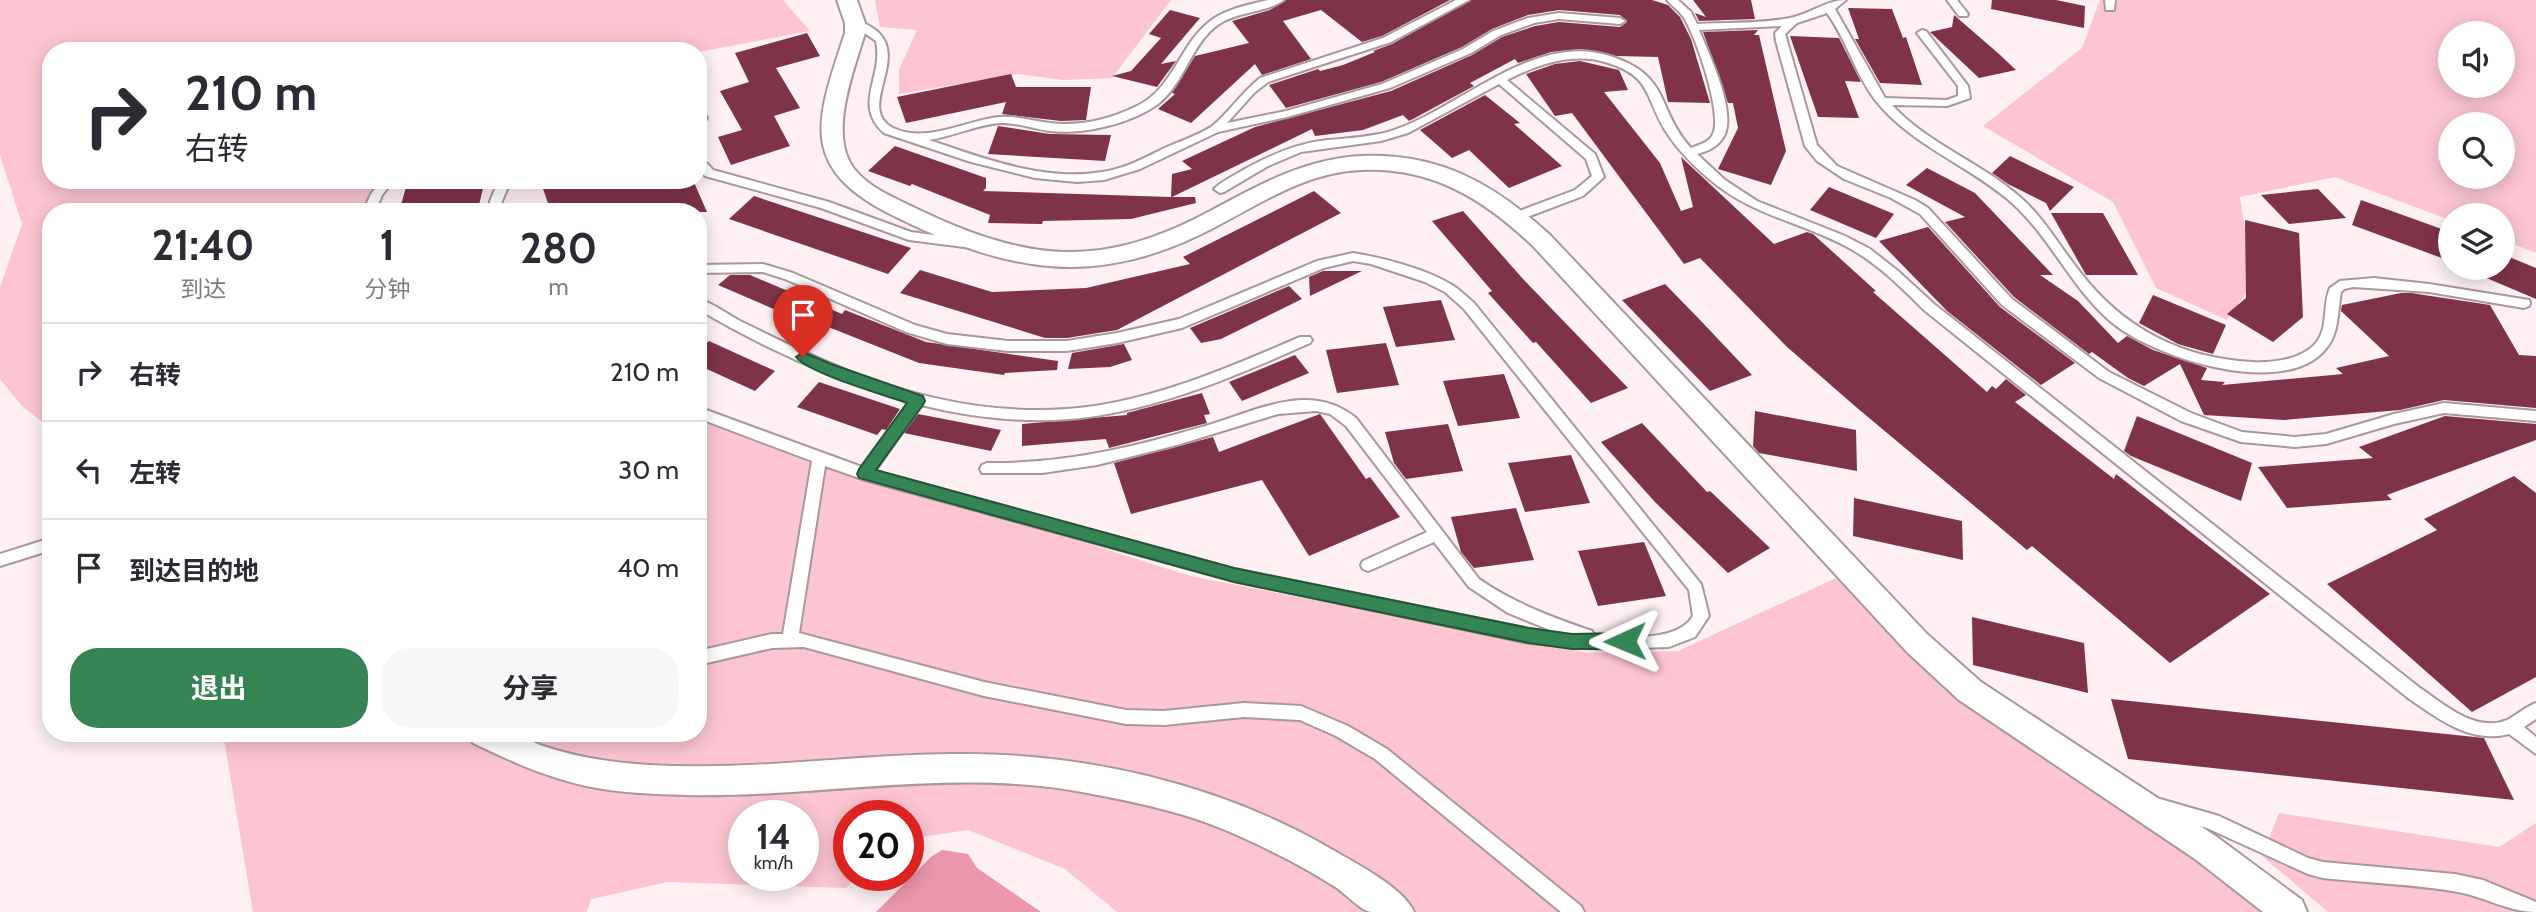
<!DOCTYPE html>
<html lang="zh">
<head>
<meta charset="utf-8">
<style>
	:root { --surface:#fff; --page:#f7f7f7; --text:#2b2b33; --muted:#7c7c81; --line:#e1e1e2; --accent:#348454 }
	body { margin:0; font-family:Cabin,"Noto Sans SC",sans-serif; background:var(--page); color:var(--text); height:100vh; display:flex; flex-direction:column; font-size:26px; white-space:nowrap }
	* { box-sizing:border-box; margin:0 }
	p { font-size:23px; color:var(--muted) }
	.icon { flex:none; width:38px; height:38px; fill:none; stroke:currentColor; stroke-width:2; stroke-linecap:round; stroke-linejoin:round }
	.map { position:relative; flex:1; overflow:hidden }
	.side { position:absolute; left:42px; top:203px; width:665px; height:539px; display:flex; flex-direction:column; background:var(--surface); border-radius:28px; box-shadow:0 4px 18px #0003 }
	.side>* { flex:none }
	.hud { position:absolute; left:42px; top:42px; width:665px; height:147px; border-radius:28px; box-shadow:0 4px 18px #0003; background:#fff; color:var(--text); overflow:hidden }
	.fabs { position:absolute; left:2438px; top:21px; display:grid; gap:14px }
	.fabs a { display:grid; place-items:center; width:77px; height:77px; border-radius:50%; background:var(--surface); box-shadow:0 4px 18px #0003; font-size:35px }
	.speed { position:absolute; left:728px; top:800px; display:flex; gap:14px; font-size:35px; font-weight:700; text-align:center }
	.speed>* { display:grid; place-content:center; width:91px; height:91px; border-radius:50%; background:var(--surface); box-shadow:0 4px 18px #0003; line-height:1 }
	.speed small { font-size:18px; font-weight:400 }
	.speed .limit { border:10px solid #d22; background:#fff; color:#111 }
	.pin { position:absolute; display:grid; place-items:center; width:60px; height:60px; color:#fff; margin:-72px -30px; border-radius:50% 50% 50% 0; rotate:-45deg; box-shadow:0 0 7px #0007 }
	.pin .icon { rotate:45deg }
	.me { position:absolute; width:77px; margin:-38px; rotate:269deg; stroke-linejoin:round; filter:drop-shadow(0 0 5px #0008) }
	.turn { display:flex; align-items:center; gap:24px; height:147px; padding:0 28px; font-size:32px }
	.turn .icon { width:91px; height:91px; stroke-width:2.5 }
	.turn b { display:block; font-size:49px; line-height:60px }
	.eta { display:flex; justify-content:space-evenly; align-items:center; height:119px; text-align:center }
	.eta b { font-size:42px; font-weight:700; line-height:49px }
	.cta { display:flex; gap:14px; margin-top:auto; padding:14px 28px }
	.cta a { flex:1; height:80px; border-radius:28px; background:var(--accent); color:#fff; font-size:28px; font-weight:700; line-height:80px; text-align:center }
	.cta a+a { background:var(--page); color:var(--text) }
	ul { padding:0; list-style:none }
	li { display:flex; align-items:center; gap:21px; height:98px; padding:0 28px; border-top:2px solid var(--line) }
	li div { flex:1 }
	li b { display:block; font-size:26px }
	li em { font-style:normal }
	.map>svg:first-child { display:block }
	.green { fill:#fcc5d1; fill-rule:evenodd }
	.water { fill:#ec96ab }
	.building { fill:#7e3349 }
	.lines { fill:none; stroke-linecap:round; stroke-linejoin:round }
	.service-casing { stroke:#a8989b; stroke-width:4 }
	.minor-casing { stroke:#a8989b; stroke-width:4 }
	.service { fill:#fff; fill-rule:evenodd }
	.minor { fill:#fff; fill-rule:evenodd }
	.route { fill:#348454; stroke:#225637; stroke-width:2 }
</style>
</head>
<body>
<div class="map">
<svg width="2536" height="912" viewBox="0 0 2536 912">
	<rect width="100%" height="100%" fill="#fef0f3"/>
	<g class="green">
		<path d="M 0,0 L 783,0 L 810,31 L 698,52 L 51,51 L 51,180 L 379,180 L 367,201 L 366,212 L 51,212 L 51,429 L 22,406 L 0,379 L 0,287 L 22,224 L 0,155 Z"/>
		<path d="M 875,0 L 1171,0 L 1112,78 L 1063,80 L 1018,74 L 899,94 L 899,70 L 917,30 L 880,27 Z"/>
		<path d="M 2100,0 L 2536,0 L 2536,253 L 2503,240 L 2502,215 L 2450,215 L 2450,220 L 2335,177 L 2240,197 L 2253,283 L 2227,320 L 2156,288 L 2113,202 L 1983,126 L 2082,48 ZM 2450,33 L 2502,33 L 2502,86 L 2450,86 ZM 2450,124 L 2502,124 L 2502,177 L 2450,177 Z"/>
		<path d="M 698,419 L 1190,576 L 1588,653 L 1678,651 L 1836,578 L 1953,691 L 2113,793 L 2269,912 L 1117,912 L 1065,869 L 968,830 L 908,839 L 908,816 L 849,816 L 849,875 L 859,875 L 846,888 L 668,882 L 591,899 L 587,912 L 253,912 L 223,733 L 698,733 ZM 744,816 L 803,816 L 803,875 L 744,875 Z"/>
		<path d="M 2279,813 L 2499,847 L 2536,823 L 2536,912 L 2328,912 L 2262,856 Z"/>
	</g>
	<path class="water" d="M 942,850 L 968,854 L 977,868 L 1041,912 L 876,912 L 931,857 Z"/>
	<g class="building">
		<path d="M 1286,0 L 1450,0 L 1382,36 L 1362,42 L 1321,10 L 1283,21 L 1311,59 L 1262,75 L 1255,64 L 1191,123 L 1158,109 L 1175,94 L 1172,93 L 1195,56 L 1249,43 L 1232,21 L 1270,10 Z"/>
		<path d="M 1471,0 L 1652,0 L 1668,5 L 1680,17 L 1691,39 L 1710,103 L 1668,102 L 1658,57 L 1616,56 L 1581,49 L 1551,52 L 1518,63 L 1515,59 L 1470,83 L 1474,86 L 1413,119 L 1409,121 L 1403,115 L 1363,130 L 1315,136 L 1312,129 L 1172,197 L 1195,197 L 1196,203 L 1131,219 L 1043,221 L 1042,224 L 988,223 L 990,215 L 912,184 L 910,186 L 868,171 L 895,146 L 986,178 L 986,188 L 983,191 L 1171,197 L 1172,174 L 1192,169 L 1182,161 L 1255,127 L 1391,91 L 1472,55 L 1502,37 L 1535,26 L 1559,22 L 1620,27 L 1627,22 L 1620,15 L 1559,10 L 1528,15 L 1492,29 L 1462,47 L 1381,82 L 1286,108 L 1269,85 L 1318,69 L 1320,71 L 1343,65 L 1375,52 L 1373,51 L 1392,44 Z"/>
		<path d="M 1693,0 L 1751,0 L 1755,19 L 1699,21 L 1695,13 L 1706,17 Z"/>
		<path d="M 1992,0 L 2056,0 L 2085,6 L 2084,28 L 1991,9 Z"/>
		<path d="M 1848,8 L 1892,9 L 1903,38 L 1906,37 L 1922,85 L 1880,83 L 1855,39 L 1859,39 Z"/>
		<path d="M 1170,10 L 1200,18 L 1161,64 L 1176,61 L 1157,87 L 1112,76 L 1131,71 L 1161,38 L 1149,34 Z"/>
		<path d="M 1954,15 L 1999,54 L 2016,70 L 1979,78 L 1930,32 L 1952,27 Z"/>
		<path d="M 1758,30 L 1754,35 L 1759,35 L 1786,151 L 1771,185 L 1718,169 L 1738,128 L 1733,103 L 1728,103 L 1703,32 Z"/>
		<path d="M 807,33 L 820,56 L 776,68 L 800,108 L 774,116 L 790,146 L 731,165 L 718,137 L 742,130 L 720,91 L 749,82 L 735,53 Z"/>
		<path d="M 1790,36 L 1839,38 L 1861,82 L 1845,81 L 1859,118 L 1818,117 Z"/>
		<path d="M 1580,61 L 1619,70 L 1628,90 L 1604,92 L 1660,163 L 1681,211 L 1693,207 L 1681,157 L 1774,244 L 1807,232 L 1813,234 L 1876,291 L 1873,292 L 1987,392 L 1992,386 L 1996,389 L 2006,379 L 2026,395 L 2015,402 L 2114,479 L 2116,474 L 2270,594 L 2170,663 L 2032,546 L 2027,550 L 1856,407 L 1786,346 L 1700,258 L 1684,264 L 1572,113 L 1555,116 L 1526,74 L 1555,64 Z"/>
		<path d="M 1011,74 L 1016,87 L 1091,87 L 1086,120 L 1061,121 L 1002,114 L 1006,102 L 906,123 L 897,97 Z"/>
		<path d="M 1485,95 L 1520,123 L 1514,124 L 1562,166 L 1509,188 L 1469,150 L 1452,158 L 1420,130 Z"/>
		<path d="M 998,126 L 1050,134 L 1111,135 L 1105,161 L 988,154 Z"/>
		<path d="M 2010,156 L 2074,187 L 2050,211 L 2046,203 L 2008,184 L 1992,173 Z"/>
		<path d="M 1927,168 L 1975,193 L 2053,275 L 2040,275 L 2078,301 L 2118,343 L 2127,336 L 2153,350 L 2207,368 L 2201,380 L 2225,382 L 2222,385 L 2343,374 L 2336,368 L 2389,356 L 2341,311 L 2342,305 L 2401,293 L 2411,293 L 2490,305 L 2519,355 L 2536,356 L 2536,408 L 2444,400 L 2400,410 L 2284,420 L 2204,415 L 2180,364 L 2144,386 L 2128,378 L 2092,352 L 2089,354 L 2014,297 L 1945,222 L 1965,217 L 1906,185 Z"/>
		<path d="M 408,180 L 485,180 L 479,205 L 425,212 L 399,212 Z"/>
		<path d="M 540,180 L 693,180 L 707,212 L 551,212 Z"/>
		<path d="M 1829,187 L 1894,214 L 1876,238 L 1810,210 Z"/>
		<path d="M 2318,189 L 2346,218 L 2289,224 L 2261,195 Z"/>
		<path d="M 1314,191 L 1341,213 L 1117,330 L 1067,338 L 1045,338 L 900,293 L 920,270 L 992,292 L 1086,288 L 1190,264 L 1183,257 Z"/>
		<path d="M 754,196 L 911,248 L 888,274 L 729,219 Z"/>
		<path d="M 2361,200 L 2450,232 L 2450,261 L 2352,225 Z"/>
		<path d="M 1463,211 L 1523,279 L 1628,388 L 1591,403 L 1536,342 L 1533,343 L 1488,293 L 1492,291 L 1432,221 Z"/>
		<path d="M 2051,213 L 2103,213 L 2138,275 L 2086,275 Z"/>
		<path d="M 2245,220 L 2299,233 L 2303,317 L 2273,342 L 2227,314 L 2246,298 Z"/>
		<path d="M 1928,227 L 2000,307 L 2075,363 L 2041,385 L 1947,311 L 1879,241 Z"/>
		<path d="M 2502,254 L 2536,268 L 2536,299 L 2463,268 L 2502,268 Z"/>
		<path d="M 1323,271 L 1362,271 L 1310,296 L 1309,277 Z"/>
		<path d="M 730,275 L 750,275 L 842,314 L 845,310 L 926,342 L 1058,361 L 1057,370 L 1005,373 L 1004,375 L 919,363 L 793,313 L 790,316 L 718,285 Z"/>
		<path d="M 1665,284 L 1702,322 L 1752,375 L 1710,391 L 1622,300 Z"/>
		<path d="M 1289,286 L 1302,299 L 1221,339 L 1201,343 L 1190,328 Z"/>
		<path d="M 2153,295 L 2226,325 L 2213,354 L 2178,344 L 2139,323 Z"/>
		<path d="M 1441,300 L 1455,340 L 1396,347 L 1383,307 Z"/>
		<path d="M 709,341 L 775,371 L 755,391 L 698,365 L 698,351 Z"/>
		<path d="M 1386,343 L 1399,385 L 1337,393 L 1326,350 Z"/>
		<path d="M 1124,344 L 1132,360 L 1110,367 L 1068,369 L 1072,353 Z"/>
		<path d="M 1295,355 L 1309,373 L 1242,401 L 1229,382 Z"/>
		<path d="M 1504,374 L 1520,418 L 1458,426 L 1443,381 Z"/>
		<path d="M 819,382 L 900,409 L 886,430 L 882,429 L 877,435 L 797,407 Z"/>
		<path d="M 1202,393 L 1210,414 L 1204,415 L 1207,423 L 1109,448 L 1106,439 L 1022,446 L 1022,424 L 1127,415 L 1127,413 Z"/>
		<path d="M 1755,411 L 1856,430 L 1857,471 L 1759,453 L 1753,446 Z"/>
		<path d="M 918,414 L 1001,430 L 991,451 L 904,433 Z"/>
		<path d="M 1320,414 L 1366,479 L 1370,477 L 1400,517 L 1309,556 L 1262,480 L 1131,514 L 1114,463 L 1213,437 L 1219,452 Z"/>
		<path d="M 2137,416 L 2252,463 L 2241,501 L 2131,456 L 2124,451 Z"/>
		<path d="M 2445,416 L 2536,424 L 2536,440 L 2387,495 L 2392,500 L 2287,508 L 2258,467 L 2373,458 L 2359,447 Z"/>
		<path d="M 1642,423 L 1707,492 L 1710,491 L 1770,548 L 1728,573 L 1655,502 L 1601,442 Z"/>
		<path d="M 1448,424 L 1463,471 L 1406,479 L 1394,463 L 1385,432 Z"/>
		<path d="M 1571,455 L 1590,503 L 1525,512 L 1508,463 Z"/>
		<path d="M 2514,476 L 2536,493 L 2536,677 L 2472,712 L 2327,584 L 2437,530 L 2424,519 Z"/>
		<path d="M 1854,498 L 1962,521 L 1963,560 L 1853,536 Z"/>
		<path d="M 1516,508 L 1534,560 L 1474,568 L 1461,552 L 1451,517 Z"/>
		<path d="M 1644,542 L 1666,596 L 1598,606 L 1578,551 Z"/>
		<path d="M 1972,617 L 2084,643 L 2088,693 L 1973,665 Z"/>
		<path d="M 2111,699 L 2484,738 L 2514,800 L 2128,759 Z"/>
	</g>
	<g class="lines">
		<g class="service-casing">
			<g id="service">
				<path d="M 1268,0 L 1284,0 C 1266,13 1239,11 1219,24 C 1191,43 1185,83 1158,104 C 1130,124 1083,135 1050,131 C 1034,129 1019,123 1002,123 C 978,124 954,136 929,140 C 983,158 1044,182 1102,172 C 1125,169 1146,157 1167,147 C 1181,141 1198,135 1211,127 C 1227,115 1242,92 1260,78 L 1383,38 L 1456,0 L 1469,0 L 1391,42 L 1268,82 L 1254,93 L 1227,123 L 1286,111 L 1382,84 L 1463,49 L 1493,31 L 1528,18 L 1559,13 L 1620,18 L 1625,21 L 1620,24 L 1559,19 L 1534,23 L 1501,35 L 1471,53 L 1390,88 L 1287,117 L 1218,132 L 1140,169 L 1104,180 L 1077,182 L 1035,178 L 971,162 L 884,133 C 852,104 884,77 876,41 L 850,23 L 855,20 C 928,43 850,106 893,128 C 925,143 961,123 992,118 C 1012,114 1030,121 1050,123 C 1079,127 1111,119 1137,106 C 1173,89 1179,46 1209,22 C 1225,9 1248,5 1268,0 Z"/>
				<path d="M 1667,0 L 1678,0 L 1691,12 L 1697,24 C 1728,22 1759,24 1790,18 C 1810,14 1827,0 1846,0 L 1835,9 L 1885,98 L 1947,100 L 1958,96 L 1958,86 L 1917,33 L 1922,30 L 1926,31 L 1968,86 L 1970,98 L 1947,106 L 1892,105 C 1928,144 1980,162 2020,197 C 2044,218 2060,247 2080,272 C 2123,328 2180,358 2252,362 C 2273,363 2301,360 2316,343 C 2329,327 2322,306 2330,288 L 2340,281 L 2374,278 L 2429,284 L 2529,300 L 2530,303 L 2529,306 L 2524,308 L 2429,292 L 2353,287 L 2344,289 L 2341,292 C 2337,313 2340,335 2323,352 C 2279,398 2151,357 2110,321 C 2071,287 2050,237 2012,203 C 1969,165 1912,146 1876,101 C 1855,74 1847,40 1827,13 L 1797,23 L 1785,34 L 1817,145 L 1837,166 L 1915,200 L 1928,208 L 2012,299 L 2109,372 L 2191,413 L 2242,432 L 2295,437 L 2326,434 L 2394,414 L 2444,403 L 2536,411 L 2536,421 L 2444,413 L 2394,424 L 2326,444 L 2295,447 L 2241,442 L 2181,421 L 2099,378 L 2002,305 L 1920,214 L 1891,198 L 1844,179 L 1817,161 L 1805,146 L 1776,41 L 1775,33 L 1782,26 L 1699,30 C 1709,54 1737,112 1724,136 C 1718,147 1708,151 1697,154 L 1725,180 L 1757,201 L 1845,236 L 1870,249 L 1898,271 L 1934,304 L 2420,688 C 2444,704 2475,733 2507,720 C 2517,715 2525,707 2536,703 L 2536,719 L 2524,727 L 2536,737 L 2536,754 L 2509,734 C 2470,744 2439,719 2408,698 L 1924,310 C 1902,288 1879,265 1851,249 C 1801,221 1753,217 1708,178 C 1692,164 1676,148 1665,130 C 1644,95 1652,76 1605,62 C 1572,52 1536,65 1507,80 L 1595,154 L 1604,177 L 1583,196 L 1522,219 L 1518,220 L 1512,216 L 1514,213 L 1575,190 L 1592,176 L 1586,159 L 1499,84 L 1408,133 L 1381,141 L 1301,152 L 1268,166 L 1224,192 L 1220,193 L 1214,189 C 1222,181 1235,175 1245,169 C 1269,156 1293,145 1320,141 C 1342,138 1366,138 1388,132 C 1458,111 1532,31 1610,56 C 1672,76 1655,108 1691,148 C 1699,145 1710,142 1713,134 C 1723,115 1695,32 1682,15 C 1678,10 1671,5 1667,0 Z"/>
				<path d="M 1947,0 L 1957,0 L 1968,14 L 1967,16 L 1959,16 Z"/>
				<path d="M 2105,0 L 2115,0 L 2114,10 L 2106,10 Z"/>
				<path d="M 698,108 L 702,109 L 707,118 L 702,125 L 698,126 Z"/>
				<path d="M 698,157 L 702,158 L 713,170 L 829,202 L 911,232 L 972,240 L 978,244 L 972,248 L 909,240 L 821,208 L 705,176 L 698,168 Z"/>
				<path d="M 382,180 L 394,180 L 382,195 L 375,212 L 363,212 L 371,194 Z"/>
				<path d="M 499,180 L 511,180 L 502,201 L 501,212 L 489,212 L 490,201 Z"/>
				<path d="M 1353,253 C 1384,258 1426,269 1452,285 C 1460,290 1467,297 1474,303 L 1701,584 L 1709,616 L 1695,637 L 1669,647 L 1607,649 L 1529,643 L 1234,581 L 865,480 L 825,466 L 799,633 L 984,682 L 1126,710 L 1164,711 L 1244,703 L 1301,706 L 1348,726 L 1387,749 L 1581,906 L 1584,912 L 1561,912 L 1375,759 L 1336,736 L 1300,720 L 1244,717 L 1164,725 L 1126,724 L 984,696 L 804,647 L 772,648 L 698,665 L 698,651 L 772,634 L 783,634 L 812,461 L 698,418 L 698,407 L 862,467 L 909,402 C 836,380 763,348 698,309 L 698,299 C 713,303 727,314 740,321 C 777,339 813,357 851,372 C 928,402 1012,418 1095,406 C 1166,395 1235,365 1300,337 L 1310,337 L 1312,340 L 1310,343 C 1234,377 1153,412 1070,419 C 1020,423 970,417 921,405 L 875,471 L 1234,569 L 1529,629 L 1555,632 L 1508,613 L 1469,587 L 1434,542 L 1373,569 L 1368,571 L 1363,569 L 1361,565 L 1363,561 L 1427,532 L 1346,426 L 1330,414 L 1316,411 L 1278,414 L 1177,445 L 1097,465 L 1042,473 L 982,473 L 980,469 L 982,465 L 987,463 C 1060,464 1128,449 1198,428 C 1232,419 1266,402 1301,400 C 1322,399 1340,405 1356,418 L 1479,579 C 1515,604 1552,617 1592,631 L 1594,635 C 1623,637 1677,643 1693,616 L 1689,590 L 1464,309 L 1445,292 L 1425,282 L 1371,264 L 1353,261 L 1324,268 L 1182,328 L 1117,343 L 1067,351 L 1008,351 L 947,344 L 906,332 L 785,279 L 763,272 L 698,273 L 698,265 L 763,264 L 793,273 L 915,325 L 947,334 L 1008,341 L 1067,341 L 1117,333 L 1179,319 L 1317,261 Z"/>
				<path d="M 51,538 L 51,550 L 0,566 L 0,554 Z"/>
				<path d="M 2160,799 L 2219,816 L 2308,858 L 2323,862 L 2455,874 L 2483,880 L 2536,902 L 2536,912 C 2509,912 2485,897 2458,892 C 2414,884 2368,883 2323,878 L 2308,874 L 2207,828 L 2154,813 L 2152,807 L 2154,801 Z"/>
			</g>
		</g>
		<g class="minor-casing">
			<g id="minor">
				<path d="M 837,0 L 857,0 L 865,23 L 865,33 C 854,70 827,136 855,170 C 870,188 893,197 913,207 C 1027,262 1100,271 1214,209 C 1260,184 1308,158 1362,156 C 1440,153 1494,184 1550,235 L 1927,634 L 1981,682 L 2217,837 L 2302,900 L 2307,912 L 2263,912 L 2195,859 L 1959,700 L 1907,652 L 1534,247 C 1484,199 1432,167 1361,170 C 1308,172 1264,201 1219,225 C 1098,290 1010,274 892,215 C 796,167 817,119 845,33 L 845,23 Z"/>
				<path d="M 469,733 C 483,733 503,730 516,734 C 525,736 532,742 540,745 C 575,757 613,763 649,765 C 750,771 850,755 951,754 C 1081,752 1218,783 1331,849 C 1355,863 1403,887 1414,912 C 1401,912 1384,912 1371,912 C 1360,910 1347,895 1337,888 C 1306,868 1273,851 1239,836 C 1190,813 1135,802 1082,792 C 951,768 818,798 686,795 C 653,794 619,793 586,786 C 546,777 510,761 473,743 Z"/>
			</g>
		</g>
		<use href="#service" class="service"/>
		<use href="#minor" class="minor"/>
	</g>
	<path class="route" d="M 803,352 L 831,364 L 923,396 L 925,401 L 923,405 L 876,470 L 1234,568 L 1529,628 L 1572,634 L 1625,633 L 1631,636 L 1634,641 L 1631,646 L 1625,649 L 1572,649 L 1529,643 L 1234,582 L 859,478 L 857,474 L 859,469 L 907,403 C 884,395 808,373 796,357 Z"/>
</svg>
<div class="fabs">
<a><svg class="icon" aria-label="sound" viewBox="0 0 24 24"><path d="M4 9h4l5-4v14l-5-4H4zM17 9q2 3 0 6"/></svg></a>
<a><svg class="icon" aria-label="search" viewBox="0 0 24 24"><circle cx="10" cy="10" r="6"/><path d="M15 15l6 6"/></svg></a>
<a><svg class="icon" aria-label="layers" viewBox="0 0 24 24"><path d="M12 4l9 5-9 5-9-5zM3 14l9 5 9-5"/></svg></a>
</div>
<div class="speed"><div>14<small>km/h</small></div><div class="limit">20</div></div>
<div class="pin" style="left:803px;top:357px;background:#d93025"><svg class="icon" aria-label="arrive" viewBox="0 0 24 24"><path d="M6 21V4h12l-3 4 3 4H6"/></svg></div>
<svg class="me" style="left:1625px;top:641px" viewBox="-20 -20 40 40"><path d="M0-17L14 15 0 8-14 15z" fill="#348454" stroke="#fff" stroke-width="4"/></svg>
<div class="hud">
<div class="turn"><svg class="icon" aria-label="right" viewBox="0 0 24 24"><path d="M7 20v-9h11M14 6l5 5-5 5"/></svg><div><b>210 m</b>右转</div></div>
</div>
<section class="side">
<div class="eta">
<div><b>21:40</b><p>到达</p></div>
<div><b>1</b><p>分钟</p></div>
<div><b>280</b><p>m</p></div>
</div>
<ul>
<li><svg class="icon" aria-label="right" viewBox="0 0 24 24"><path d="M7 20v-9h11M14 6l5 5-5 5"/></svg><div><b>右转</b></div><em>210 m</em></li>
<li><svg class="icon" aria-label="left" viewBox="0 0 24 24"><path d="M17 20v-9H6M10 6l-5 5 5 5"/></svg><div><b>左转</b></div><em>30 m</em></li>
<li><svg class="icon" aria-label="arrive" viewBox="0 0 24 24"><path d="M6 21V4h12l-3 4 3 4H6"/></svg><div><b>到达目的地</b></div><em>40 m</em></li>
</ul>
<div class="cta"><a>退出</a><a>分享</a></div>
</section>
</div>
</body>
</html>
